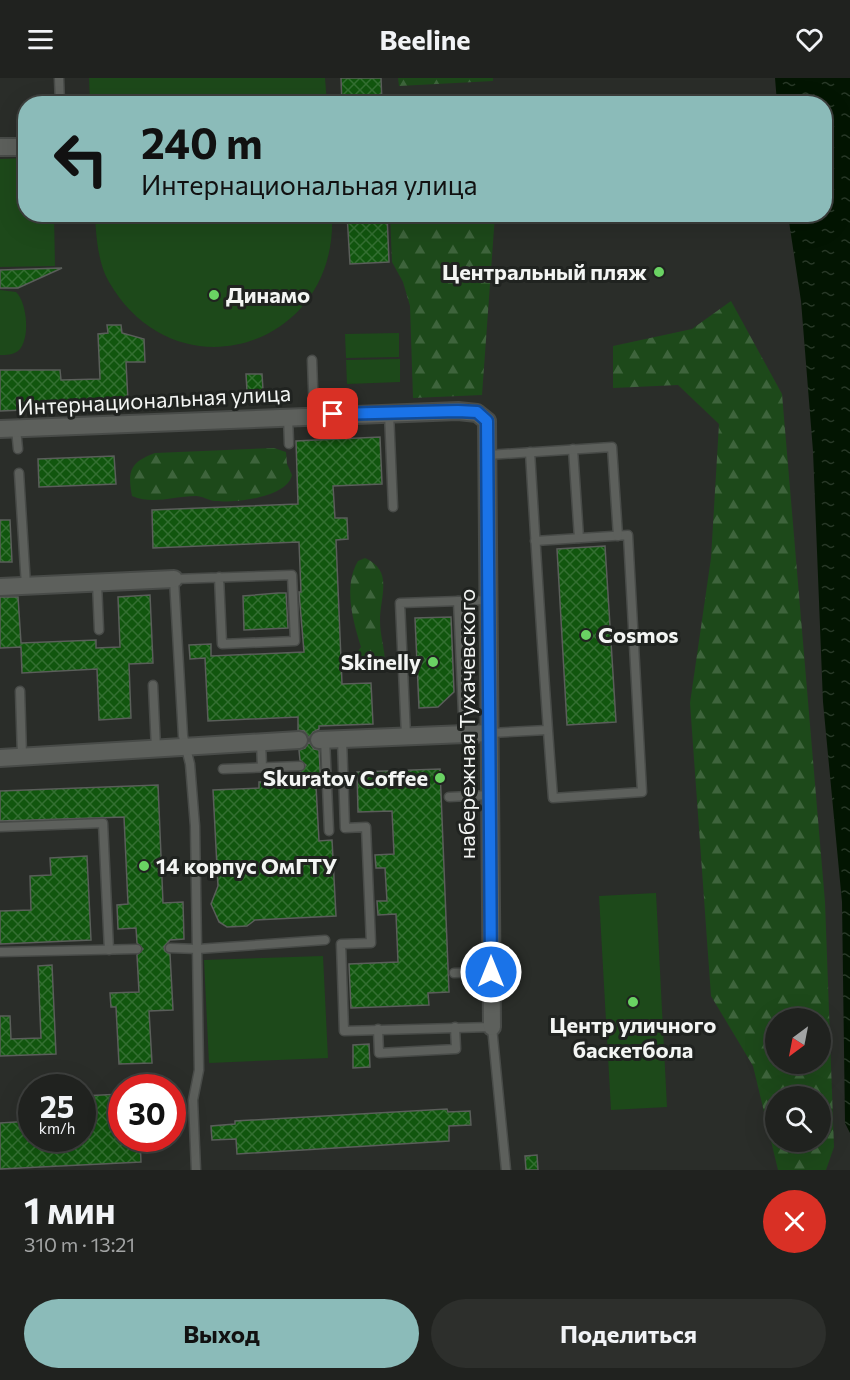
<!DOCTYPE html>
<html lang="ru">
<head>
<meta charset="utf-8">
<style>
	:root { --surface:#20221f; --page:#2d2f2c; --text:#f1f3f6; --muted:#a2a4a4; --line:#3d3f3d; --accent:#8bbbb9 }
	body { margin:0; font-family:Commissioner,sans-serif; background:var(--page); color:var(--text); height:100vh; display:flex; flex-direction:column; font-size:22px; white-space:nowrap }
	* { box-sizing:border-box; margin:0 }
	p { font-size:20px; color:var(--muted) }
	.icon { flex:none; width:33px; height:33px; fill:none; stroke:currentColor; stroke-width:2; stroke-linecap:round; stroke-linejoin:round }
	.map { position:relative; height:1092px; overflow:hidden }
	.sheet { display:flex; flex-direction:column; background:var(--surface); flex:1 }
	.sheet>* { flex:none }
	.top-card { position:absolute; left:18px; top:18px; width:814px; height:126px; border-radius:24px; box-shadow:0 6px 24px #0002,0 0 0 2px var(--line); background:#8bbbb9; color:#111; overflow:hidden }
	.needle { width:39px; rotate:212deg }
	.controls { position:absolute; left:765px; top:930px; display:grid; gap:12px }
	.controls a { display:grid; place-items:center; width:66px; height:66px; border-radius:50%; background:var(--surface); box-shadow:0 6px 24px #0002,0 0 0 2px var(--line); font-size:30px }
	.speed { position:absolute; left:18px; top:996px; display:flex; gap:12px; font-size:30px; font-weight:700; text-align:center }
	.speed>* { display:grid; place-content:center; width:78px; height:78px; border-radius:50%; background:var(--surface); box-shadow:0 6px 24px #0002,0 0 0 2px var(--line); line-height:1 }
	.speed small { font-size:15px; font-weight:400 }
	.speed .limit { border:9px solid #d22; background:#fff; color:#111 }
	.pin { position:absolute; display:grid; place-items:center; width:51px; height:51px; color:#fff; margin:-26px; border-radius:12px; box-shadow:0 3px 9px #0006 }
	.me { position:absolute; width:66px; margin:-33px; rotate:0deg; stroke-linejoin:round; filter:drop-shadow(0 0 4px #0008) }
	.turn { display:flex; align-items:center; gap:21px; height:126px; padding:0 24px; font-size:27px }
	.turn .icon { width:78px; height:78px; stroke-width:2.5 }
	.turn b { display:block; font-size:42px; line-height:51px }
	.round { display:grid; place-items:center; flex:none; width:63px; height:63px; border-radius:32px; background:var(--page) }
	.head { display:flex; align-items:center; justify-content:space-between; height:102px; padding:0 24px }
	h1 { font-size:36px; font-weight:700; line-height:45px }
	.button { display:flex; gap:12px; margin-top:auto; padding:12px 24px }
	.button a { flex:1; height:69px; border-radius:36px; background:var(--accent); color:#111; font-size:24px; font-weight:700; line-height:69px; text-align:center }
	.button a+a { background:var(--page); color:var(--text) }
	header { display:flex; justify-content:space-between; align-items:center; height:78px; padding:0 24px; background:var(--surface); font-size:27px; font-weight:700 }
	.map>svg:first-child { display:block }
	.forest { fill:url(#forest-firs); fill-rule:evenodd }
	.pitch { fill:#1d491a }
	.water { fill:url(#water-ripples) }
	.building { fill:url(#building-cross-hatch); stroke:#5a5e5a; stroke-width:1.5 }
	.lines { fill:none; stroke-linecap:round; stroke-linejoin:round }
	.lane-casing { stroke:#484b48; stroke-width:11 }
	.street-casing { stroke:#484b48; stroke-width:20 }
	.lane { stroke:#5d605c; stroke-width:8 }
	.street { stroke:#5d605c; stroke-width:16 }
	.route-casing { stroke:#114b97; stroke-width:15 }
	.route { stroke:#1a73e8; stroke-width:10 }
	.poi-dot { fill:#6ad363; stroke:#202320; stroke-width:2 }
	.labels { text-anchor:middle; stroke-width:6; stroke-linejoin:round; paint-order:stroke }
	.poi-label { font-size:22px; font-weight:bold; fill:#f3f5f3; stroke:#202320; text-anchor:end }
	.street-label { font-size:22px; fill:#f3f5f3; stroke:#202320 }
</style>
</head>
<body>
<header><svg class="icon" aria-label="menu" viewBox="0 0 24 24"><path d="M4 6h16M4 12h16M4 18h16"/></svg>Beeline<svg class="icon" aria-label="heart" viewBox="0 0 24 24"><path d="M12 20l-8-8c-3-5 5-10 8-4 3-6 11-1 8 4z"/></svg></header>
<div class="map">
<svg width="850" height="1092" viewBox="0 0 850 1092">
	<defs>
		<pattern id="forest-firs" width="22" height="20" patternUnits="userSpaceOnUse" patternTransform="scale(1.5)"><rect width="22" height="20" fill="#1d491a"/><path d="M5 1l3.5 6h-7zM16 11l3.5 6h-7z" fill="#3e643c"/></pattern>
		<pattern id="water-ripples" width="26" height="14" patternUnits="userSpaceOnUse" patternTransform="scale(1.5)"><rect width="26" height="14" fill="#031502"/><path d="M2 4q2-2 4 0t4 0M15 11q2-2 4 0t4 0" fill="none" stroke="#283827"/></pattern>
		<pattern id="building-cross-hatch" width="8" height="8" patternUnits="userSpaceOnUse" patternTransform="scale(1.5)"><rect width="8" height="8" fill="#11560e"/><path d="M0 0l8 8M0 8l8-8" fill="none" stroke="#346f32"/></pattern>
	</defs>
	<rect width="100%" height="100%" fill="#2a2d29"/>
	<g class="forest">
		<path d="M 398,0 L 493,0 L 493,3 L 399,8 Z"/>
		<path d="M 390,137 L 495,137 L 482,317 L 413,320 L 410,228 L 403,204 L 392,184 Z"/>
		<path d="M 731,223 L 782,316 L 825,824 L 834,1069 L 826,1092 L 778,1092 L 753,988 L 711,918 L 690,625 L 711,480 L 719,346 L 678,307 L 613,310 L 613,268 L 692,251 ZM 820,940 L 820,986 L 776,986 L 776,940 ZM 820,1018 L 820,1064 L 776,1064 L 776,1018 Z"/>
		<path d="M 274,370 L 286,374 L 287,386 L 292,397 C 287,420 234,425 214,423 C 208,422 202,418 196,418 C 173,418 154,427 132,418 C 127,392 131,384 155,375 Z"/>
		<path d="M 365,480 C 394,493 380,518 380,543 C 380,559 386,574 385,590 L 376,594 L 369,591 L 367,585 L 358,584 L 356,576 L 361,569 C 353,543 343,508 358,483 Z"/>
	</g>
	<g class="pitch">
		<path d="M 89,0 L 325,0 L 327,25 L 90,25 Z"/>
		<path d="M 25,80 L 26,136 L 54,137 L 55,188 L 0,189 L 0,81 Z"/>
		<path d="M 332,137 C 338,270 176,320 109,204 C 98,186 96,157 95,137 Z"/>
		<path d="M 0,212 L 16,214 C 27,224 31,262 18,273 C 13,277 6,277 0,277 Z"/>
		<path d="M 399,255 L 399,279 L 346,280 L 345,256 Z"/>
		<path d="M 400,281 L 400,304 L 347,306 L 346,282 Z"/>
		<path d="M 656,815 L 667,1029 L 611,1032 L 599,818 Z"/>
		<path d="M 323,878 L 328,980 L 209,985 L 204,882 Z"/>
	</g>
	<path class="water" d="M 775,0 L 850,0 L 850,1055 L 845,1045 L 842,824 L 823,624 L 813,373 L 801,223 L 788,137 L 825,136 L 825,26 L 777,25 Z"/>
	<g class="building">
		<path d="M 341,0 L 381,0 L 382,26 L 342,26 Z"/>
		<path d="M 347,136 L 387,136 L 389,184 L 350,186 Z"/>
		<path d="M 62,190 L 18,210 L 0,210 L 0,192 Z"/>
		<path d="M 107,247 L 121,247 L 122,255 L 144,261 L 145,284 L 126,284 L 128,323 L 23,327 L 23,332 L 0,333 L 0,292 L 60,292 L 61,302 L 100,301 L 98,256 L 108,255 Z"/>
		<path d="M 246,296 L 262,296 L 263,312 L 247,313 Z"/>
		<path d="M 380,359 L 382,406 L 333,408 L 335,440 L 347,440 L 348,461 L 336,462 L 342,606 L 371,605 L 373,646 L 319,648 L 319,651 L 313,654 L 309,660 L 304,653 L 298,652 L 298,639 L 208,643 L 205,580 L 190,581 L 189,567 L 211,566 L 211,578 L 304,574 L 299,514 L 301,514 L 299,464 L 153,470 L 152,432 L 298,426 L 296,363 Z"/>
		<path d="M 114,378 L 116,406 L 39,409 L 38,381 Z"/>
		<path d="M 0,442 L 10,442 L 12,484 L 0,484 Z"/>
		<path d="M 605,468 L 616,644 L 567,647 L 557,471 Z"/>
		<path d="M 278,515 L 286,515 L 288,550 L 244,552 L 243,518 Z"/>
		<path d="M 150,517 L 153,585 L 129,586 L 131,640 L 99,642 L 97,591 L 22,595 L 21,569 L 0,570 L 0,519 L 18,519 L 21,565 L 96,562 L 96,570 L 120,569 L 118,519 Z"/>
		<path d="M 451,539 L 454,614 L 438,629 L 419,630 L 415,540 Z"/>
		<path d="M 309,664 L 314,671 L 319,672 L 321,708 L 316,708 L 319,763 L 332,762 L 336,838 L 255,842 L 247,848 L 227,849 L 219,844 L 211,826 L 218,808 L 213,712 L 259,710 L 259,704 L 300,702 L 300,694 L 306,687 L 300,682 L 299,672 L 305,670 Z"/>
		<path d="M 440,691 L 449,914 L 428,915 L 429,927 L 351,930 L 349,886 L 398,884 L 396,836 L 378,837 L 377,823 L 387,823 L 385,790 L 376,790 L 375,777 L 394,776 L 392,733 L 358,734 L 357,694 Z"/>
		<path d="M 158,707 L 163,825 L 183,824 L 184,861 L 170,862 L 164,869 L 165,873 L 170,876 L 173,932 L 149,933 L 152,985 L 119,986 L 116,929 L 111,929 L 110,915 L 139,914 L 137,877 L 143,871 L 137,865 L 136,850 L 118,851 L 117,827 L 128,826 L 124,739 L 0,743 L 0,713 Z"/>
		<path d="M 87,778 L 91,862 L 0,866 L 0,833 L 31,832 L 30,798 L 51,797 L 50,780 Z"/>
		<path d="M 52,887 L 56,976 L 0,978 L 0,938 L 10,938 L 11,961 L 41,960 L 38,888 Z"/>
		<path d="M 369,966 L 370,989 L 353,990 L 353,967 Z"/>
		<path d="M 122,1016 L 122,1060 L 140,1060 L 141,1084 L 0,1091 L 0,1045 L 32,1043 L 32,1060 L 82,1060 L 82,1018 Z"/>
		<path d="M 447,1031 L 448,1034 L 470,1033 L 471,1047 L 449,1048 L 449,1063 L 237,1076 L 236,1061 L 212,1062 L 211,1048 L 235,1046 L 235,1043 Z"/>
		<path d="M 537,1077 L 538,1092 L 526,1092 L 525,1078 Z"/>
	</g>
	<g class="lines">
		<g class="lane-casing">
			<g id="lane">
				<path d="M 59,0 L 60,26"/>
				<path d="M 312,282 L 314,337"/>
				<path d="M 389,335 L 393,429"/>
				<path d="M 288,338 L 289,366"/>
				<path d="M 16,351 L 18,371"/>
				<path d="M 573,371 L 579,460"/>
				<path d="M 530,374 C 537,489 544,605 553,720 L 642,714 L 628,457 L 535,463"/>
				<path d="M 488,377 L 612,369 L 618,458"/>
				<path d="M 19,395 L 26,508"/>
				<path d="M 97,505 L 99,552"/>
				<path d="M 458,523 L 463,635"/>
				<path d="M 153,607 L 156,671"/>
				<path d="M 20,613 L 22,678"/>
				<path d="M 490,655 L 547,652"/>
				<path d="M 406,658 L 400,525 L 489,522"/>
				<path d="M 325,661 L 329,753"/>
				<path d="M 342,661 L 345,750 L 366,749 L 371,865 L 341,866 L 344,953 L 492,949 L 506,1092"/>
				<path d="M 261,664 L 262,689"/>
				<path d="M 223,691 L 300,688"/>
				<path d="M 449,719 L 490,717"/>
				<path d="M 0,749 L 103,745 L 109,872"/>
				<path d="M 170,870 L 198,871 L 325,862"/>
				<path d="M 0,874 L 137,871"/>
				<path d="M 454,895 L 491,894"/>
				<path d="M 378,951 L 379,975 L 456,971 L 455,949"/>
				<path d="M 196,1092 L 193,1022 L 199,992 L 195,748 L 190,686 L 183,658 L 174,501 L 292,497 L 295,563 L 222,566 L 219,499"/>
			</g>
		</g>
		<g class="street-casing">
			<g id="street">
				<path d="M 0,69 L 26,69"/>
				<path d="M 0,351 L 458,333 L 477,335 L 487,343 L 492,949"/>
				<path d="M 0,509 L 174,501"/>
				<path d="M 319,662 L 490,655"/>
				<path d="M 0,680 L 299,662"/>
			</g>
		</g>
		<use href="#lane" class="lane"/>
		<use href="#street" class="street"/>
	</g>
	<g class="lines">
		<g class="route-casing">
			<path id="route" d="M 333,336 L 458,333 L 477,334 L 487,343 L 491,894"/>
		</g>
		<use href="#route" class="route"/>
	</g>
	<g class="poi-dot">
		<circle cx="659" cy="194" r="6"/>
		<circle cx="214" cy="217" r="6"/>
		<circle cx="586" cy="557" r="6"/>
		<circle cx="433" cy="584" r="6"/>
		<circle cx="440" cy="700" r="6"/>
		<circle cx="144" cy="788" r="6"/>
		<circle cx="633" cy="924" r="6"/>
	</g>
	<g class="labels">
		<g class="poi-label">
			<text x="647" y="202">Центральный пляж</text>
			<text x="226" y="225" text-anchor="start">Динамо</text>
			<text x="598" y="565" text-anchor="start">Cosmos</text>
			<text x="421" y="592">Skinelly</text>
			<text x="428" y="708">Skuratov Coffee</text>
			<text x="156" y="796" text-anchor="start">14 корпус ОмГТУ</text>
			<text x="633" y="955" text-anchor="middle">Центр уличного<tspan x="633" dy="25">баскетбола</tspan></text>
		</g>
		<g class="street-label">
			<text transform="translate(154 322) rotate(-3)" y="8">Интернациональная улица</text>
			<text transform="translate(467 646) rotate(-90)" y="8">набережная Тухачевского</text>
		</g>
	</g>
</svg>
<div class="controls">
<a><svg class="needle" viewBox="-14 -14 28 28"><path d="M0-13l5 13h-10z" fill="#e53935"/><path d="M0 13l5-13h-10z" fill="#a2a4a4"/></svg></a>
<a><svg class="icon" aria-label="search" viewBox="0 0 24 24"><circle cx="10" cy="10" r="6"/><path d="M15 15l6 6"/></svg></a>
</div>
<div class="speed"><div>25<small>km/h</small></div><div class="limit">30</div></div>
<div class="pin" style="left:333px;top:336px;background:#d93025"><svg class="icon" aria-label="arrive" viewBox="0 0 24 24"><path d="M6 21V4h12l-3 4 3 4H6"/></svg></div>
<svg class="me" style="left:491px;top:894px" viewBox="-20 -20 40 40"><circle r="17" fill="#1a73e8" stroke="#fff" stroke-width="3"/><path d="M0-11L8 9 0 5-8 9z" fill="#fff"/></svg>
<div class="top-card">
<div class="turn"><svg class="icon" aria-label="left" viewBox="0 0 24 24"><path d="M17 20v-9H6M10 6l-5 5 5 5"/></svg><div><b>240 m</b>Интернациональная улица</div></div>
</div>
</div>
<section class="sheet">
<div class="head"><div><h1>1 мин</h1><p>310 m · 13:21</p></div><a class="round" style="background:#d93025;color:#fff"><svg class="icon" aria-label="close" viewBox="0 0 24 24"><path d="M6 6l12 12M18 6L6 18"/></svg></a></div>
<div class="button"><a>Выход</a><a>Поделиться</a></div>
</section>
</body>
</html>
